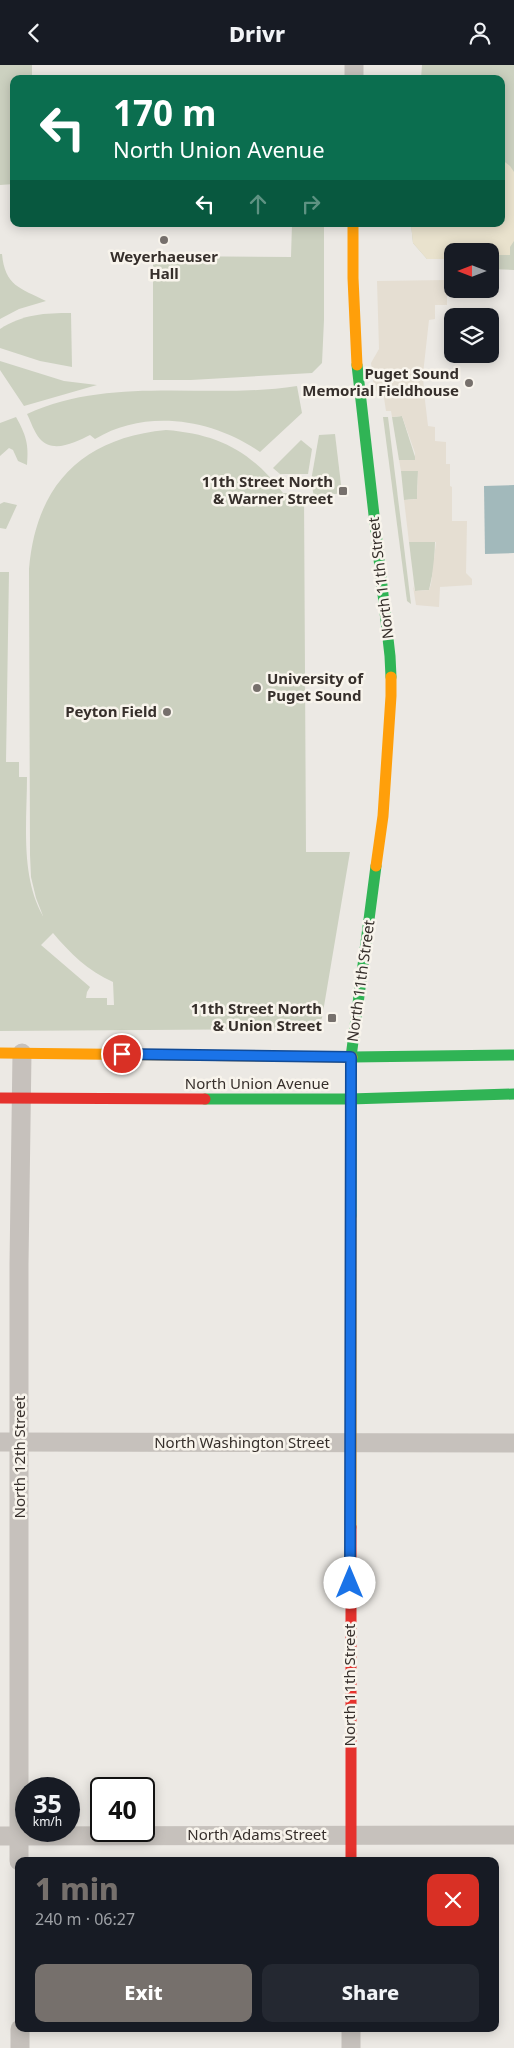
<!DOCTYPE html>
<html lang="en">
<head>
<meta charset="utf-8">
<style>
	:root { --surface:#171b24; --page:#242831; --text:#f1f3f6; --muted:#9ea1a6; --accent:#76706c }
	body { margin:0; font-family:"Noto Sans",sans-serif; background:var(--page); color:var(--text); height:100vh; display:flex; flex-direction:column; font-size:19px; white-space:nowrap }
	* { box-sizing:border-box; margin:0 }
	p { font-size:16px; color:var(--muted) }
	.icon { flex:none; width:28px; height:28px; fill:none; stroke:currentColor; stroke-width:2; stroke-linecap:round; stroke-linejoin:round }
	.map { position:relative; flex:1; overflow:hidden }
	.panel { position:absolute; left:15px; top:1792px; width:484px; height:175px; display:flex; flex-direction:column; background:var(--surface); border-radius:10px; box-shadow:0 2px 12px #0003 }
	.panel>* { flex:none }
	.hud { position:absolute; left:10px; top:10px; width:495px; height:152px; border-radius:10px; box-shadow:0 2px 12px #0003; background:#0b6e4f; color:#fff; overflow:hidden }
	.needle { width:32px; rotate:270deg }
	.tools { position:absolute; left:444px; top:178px; display:grid; gap:10px }
	.tools a { display:grid; place-items:center; width:55px; height:55px; border-radius:10px; background:var(--surface); box-shadow:0 2px 12px #0003; font-size:25px }
	.speed { position:absolute; left:15px; top:1712px; display:flex; gap:10px; font-size:25px; font-weight:700; text-align:center }
	.speed>* { display:grid; place-content:center; width:65px; height:65px; border-radius:50%; background:var(--surface); box-shadow:0 2px 12px #0003; line-height:1 }
	.speed small { font-size:12px; font-weight:400 }
	.speed .limit { border:2px solid #111; border-radius:8px; background:#fff; color:#111 }
	.pin { position:absolute; display:grid; place-items:center; width:42px; height:42px; color:#fff; margin:-21px; border:2px solid #fff; border-radius:50%; box-shadow:0 1px 5px #0007 }
	.me { position:absolute; width:55px; margin:-28px; rotate:0deg; stroke-linejoin:round; filter:drop-shadow(0 0 4px #0008) }
	.turn { display:flex; align-items:center; gap:18px; height:105px; padding:0 20px; font-size:22px }
	.turn .icon { width:65px; height:65px; stroke-width:2.5 }
	.turn b { display:block; font-size:35px; line-height:42px }
	.lanes { display:flex; align-items:center; height:48px; padding:0 20px; background:#0003; justify-content:center; gap:25px; direction:ltr }
	.lanes .off { opacity:.35 }
	.round { display:grid; place-items:center; flex:none; width:52px; height:52px; border-radius:10px; background:var(--page) }
	.head { display:flex; align-items:center; justify-content:space-between; height:85px; padding:0 20px }
	h1 { font-size:30px; font-weight:800; line-height:38px; color:var(--accent) }
	.cta { display:flex; gap:10px; margin-top:auto; padding:10px 20px }
	.cta a { flex:1; height:58px; border-radius:10px; background:var(--accent); color:#fff; font-size:20px; font-weight:800; line-height:58px; text-align:center }
	.cta a+a { background:var(--page); color:var(--text) }
	header { display:flex; justify-content:space-between; align-items:center; height:65px; padding:0 20px; background:var(--surface); font-size:22px; font-weight:800 }
	.map>svg:first-child { display:block }
	.green { fill:#ccd1c0; fill-rule:evenodd }
	.sand { fill:#e9e2cd }
	.plaza { fill:#e5ded2 }
	.water { fill:#a2b9bb }
	.lines { fill:none; stroke-linecap:round; stroke-linejoin:round }
	.street { stroke:#c6c1bc; stroke-width:19 }
	.fast { stroke:#30b455; stroke-width:11 }
	.slow { stroke:#ff9f0a; stroke-width:11 }
	.jam { stroke:#e5322d; stroke-width:11 }
	.route-casing { stroke:#114b97; stroke-width:12 }
	.route { stroke:#1a73e8; stroke-width:9 }
	.poi-dot { fill:#76706c; stroke:#f8f4ec; stroke-width:2 }
	.labels { text-anchor:middle; stroke-width:5; stroke-linejoin:round; paint-order:stroke }
	.poi-label { font-size:15px; font-weight:bold; fill:#362f2b; stroke:#f8f4ec; text-anchor:end }
	.street-label { font-size:15px; fill:#362f2b; stroke:#f8f4ec }
</style>
</head>
<body>
<header><svg class="icon" aria-label="back" viewBox="0 0 24 24"><path d="M15 5l-7 7 7 7"/></svg>Drivr<svg class="icon" aria-label="person" viewBox="0 0 24 24"><circle cx="12" cy="8" r="4"/><path d="M4 21q1-7 8-7t8 7"/></svg></header>
<div class="map">
<svg width="514" height="1983" viewBox="0 0 514 1983">
	<rect width="100%" height="100%" fill="#ece9e4"/>
	<g class="green">
		<path d="M 0,0 L 32,0 L 32,14 L 14,14 L 14,119 L 0,120 Z"/>
		<path d="M 422,0 L 514,0 L 514,205 L 490,204 L 489,185 L 453,186 L 452,194 L 427,194 L 413,178 L 411,159 L 501,159 L 501,14 L 421,14 Z"/>
		<path d="M 292,159 L 324,159 L 324,255 L 322,298 L 312,308 L 191,315 L 153,315 L 153,199 L 157,199 L 157,191 L 291,192 Z"/>
		<path d="M 0,189 L 2,189 C 5,221 20,223 46,236 L 19,244 L 0,254 Z"/>
		<path d="M 71,248 L 72,302 L 40,296 L 0,283 L 0,264 C 23,249 45,248 71,248 Z"/>
		<path d="M 0,296 L 64,316 L 97,320 L 24,341 L 0,305 Z"/>
		<path d="M 297,321 L 302,348 L 260,387 C 213,354 146,343 95,374 L 90,370 C 76,377 53,389 40,374 C 34,367 31,357 27,349 C 112,310 208,335 297,321 Z"/>
		<path d="M 402,351 L 416,395 L 399,395 L 392,352 Z"/>
		<path d="M 16,352 C 26,370 29,379 27,400 L 18,396 L 13,385 L 9,383 L 0,391 L 0,358 Z"/>
		<path d="M 383,352 L 388,352 L 411,539 L 407,536 Z"/>
		<path d="M 166,365 C 218,369 251,386 283,428 L 304,429 L 306,787 L 350,787 L 322,953 C 316,963 313,963 302,964 L 0,966 L 0,507 L 9,507 L 6,697 L 19,697 L 19,712 L 27,712 C 27,757 20,810 43,851 L 36,833 L 31,812 L 30,790 L 29,504 C 36,420 82,373 166,365 ZM 53,868 C 70,888 88,906 113,917 L 114,940 L 107,940 L 107,933 L 86,933 L 87,927 L 90,922 L 41,880 Z"/>
		<path d="M 335,369 L 342,428 L 314,432 L 311,416 L 319,370 Z"/>
		<path d="M 301,375 L 312,384 L 308,409 L 280,409 L 273,403 Z"/>
		<path d="M 401,406 L 418,406 L 417,434 L 404,435 Z"/>
		<path d="M 4,437 L 17,440 L 6,464 L 0,463 L 0,439 Z"/>
		<path d="M 409,477 L 435,477 L 434,502 L 429,525 L 415,526 Z"/>
	</g>
	<path class="sand" d="M 501,94 L 510,101 L 514,107 L 514,176 L 510,182 L 510,190 L 490,190 L 489,185 L 453,186 L 452,194 L 427,194 L 413,178 L 411,159 L 501,159 Z"/>
	<path class="plaza" d="M 447,215 L 447,240 L 435,240 L 435,254 L 429,255 L 423,309 L 424,327 L 428,361 L 435,362 L 435,376 L 446,377 L 446,399 L 450,399 L 450,421 L 452,422 L 452,456 L 467,456 L 466,508 L 472,514 L 472,520 L 440,522 L 439,542 L 416,540 L 413,521 L 415,526 L 429,525 L 431,519 L 436,477 L 409,477 L 404,435 L 417,434 L 418,406 L 401,406 L 399,395 L 415,395 L 415,388 L 402,351 L 392,352 L 391,346 L 386,346 L 384,333 L 374,324 L 371,298 L 379,284 L 377,216 Z"/>
	<path class="water" d="M 514,420 L 514,488 L 485,489 L 484,421 Z"/>
	<g class="lines">
		<g class="street">
			<path d="M 354,0 L 354,14"/>
			<path d="M 0,1377 L 514,1378"/>
			<path d="M 0,1771 L 514,1770"/>
			<path d="M 19,1796 L 19,1199 L 22,988"/>
			<path d="M 20,1964 L 20,1983"/>
			<path d="M 351,1964 L 351,1983"/>
		</g>
		<g class="fast">
			<path d="M 357,300 L 390,591 L 391,612"/>
			<path d="M 352,992 L 514,990"/>
			<path d="M 205,1034 L 350,1034 L 514,1029"/>
			<path d="M 351,1151 L 351,992 L 376,801"/>
		</g>
		<g class="slow">
			<path d="M 353,159 L 353,213 L 357,300"/>
			<path d="M 376,801 L 383,751 L 391,631 L 391,612"/>
			<path d="M 0,988 L 352,992"/>
			<path d="M 351,1151 L 351,1462"/>
		</g>
		<g class="jam">
			<path d="M 0,1033 L 205,1034"/>
			<path d="M 351,1462 L 351,1796"/>
		</g>
	</g>
	<g class="lines">
		<g class="route-casing">
			<path id="route" d="M 122,989 L 351,992 L 350,1518"/>
		</g>
		<use href="#route" class="route"/>
	</g>
	<g class="poi-dot">
		<circle cx="164" cy="175" r="5"/>
		<circle cx="469" cy="318" r="5"/>
		<rect x="338" y="421" width="10" height="10" rx="2.5"/>
		<circle cx="257" cy="623" r="5"/>
		<circle cx="167" cy="647" r="5"/>
		<rect x="327" y="948" width="10" height="10" rx="2.5"/>
	</g>
	<g class="labels">
		<g class="poi-label">
			<text x="164" y="197" text-anchor="middle">Weyerhaeuser<tspan x="164" dy="17">Hall</tspan></text>
			<text x="459" y="314">Puget Sound<tspan x="459" dy="17">Memorial Fieldhouse</tspan></text>
			<text x="333" y="422">11th Street North<tspan x="333" dy="17">&amp; Warner Street</tspan></text>
			<text x="267" y="619" text-anchor="start">University of<tspan x="267" dy="17">Puget Sound</tspan></text>
			<text x="157" y="652">Peyton Field</text>
			<text x="322" y="949">11th Street North<tspan x="322" dy="17">&amp; Union Street</tspan></text>
		</g>
		<g class="street-label">
			<text transform="translate(381 513) rotate(-97)" y="5">North 11th Street</text>
			<text transform="translate(361 916) rotate(-82)" y="5">North 11th Street</text>
			<text x="257" y="1024">North Union Avenue</text>
			<text x="242" y="1383">North Washington Street</text>
			<text transform="translate(20 1392) rotate(-90)" y="5">North 12th Street</text>
			<text transform="translate(350 1620) rotate(-90)" y="5">North 11th Street</text>
			<text x="257" y="1775">North Adams Street</text>
		</g>
	</g>
</svg>
<div class="tools">
<a><svg class="needle" viewBox="-14 -14 28 28"><path d="M0-13l5 13h-10z" fill="#e53935"/><path d="M0 13l5-13h-10z" fill="#9ea1a6"/></svg></a>
<a><svg class="icon" aria-label="layers" viewBox="0 0 24 24"><path d="M12 4l9 5-9 5-9-5zM3 14l9 5 9-5"/></svg></a>
</div>
<div class="speed"><div>35<small>km/h</small></div><div class="limit">40</div></div>
<div class="pin" style="left:122px;top:989px;background:#d93025"><svg class="icon" aria-label="arrive" viewBox="0 0 24 24"><path d="M6 21V4h12l-3 4 3 4H6"/></svg></div>
<svg class="me" style="left:350px;top:1518px" viewBox="-20 -20 40 40"><circle r="19" fill="#fff"/><path d="M0-13L10 11 0 6-10 11z" fill="#1a73e8"/></svg>
<div class="hud">
<div class="turn"><svg class="icon" aria-label="left" viewBox="0 0 24 24"><path d="M17 20v-9H6M10 6l-5 5 5 5"/></svg><div><b>170 m</b>North Union Avenue</div></div>
<div class="lanes"><svg class="icon" aria-label="left" viewBox="0 0 24 24"><path d="M17 20v-9H6M10 6l-5 5 5 5"/></svg><svg class="icon off" aria-label="ahead" viewBox="0 0 24 24"><path d="M12 20V5M6 11l6-6 6 6"/></svg><svg class="icon off" aria-label="right" viewBox="0 0 24 24"><path d="M7 20v-9h11M14 6l5 5-5 5"/></svg></div>
</div>
<section class="panel">
<div class="head"><div><h1>1 min</h1><p>240 m · 06:27</p></div><a class="round" style="background:#d93025;color:#fff"><svg class="icon" aria-label="close" viewBox="0 0 24 24"><path d="M6 6l12 12M18 6L6 18"/></svg></a></div>
<div class="cta"><a>Exit</a><a>Share</a></div>
</section>
</div>
</body>
</html>
